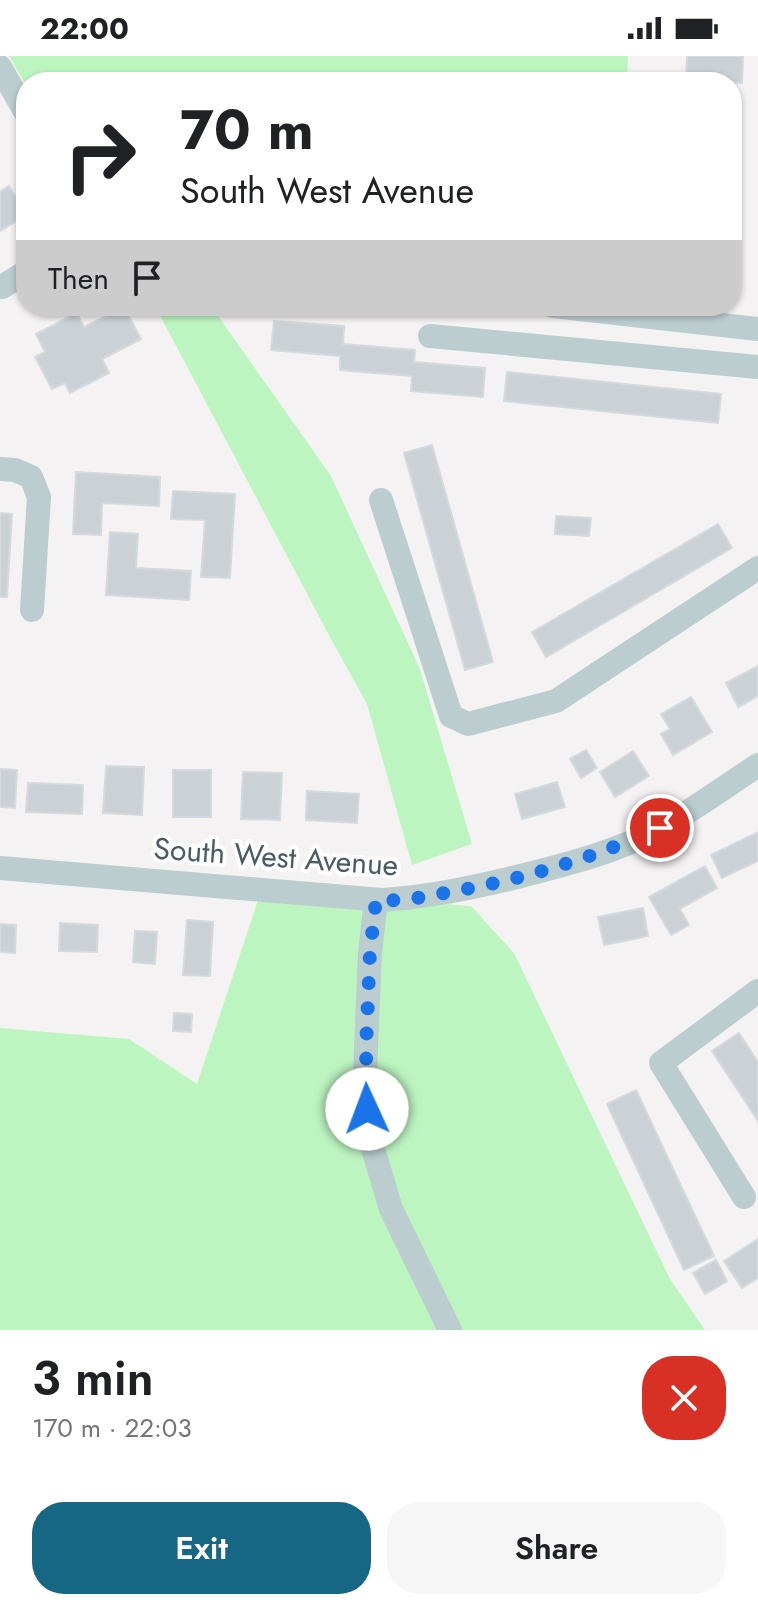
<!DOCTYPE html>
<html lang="en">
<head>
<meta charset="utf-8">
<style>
	:root { --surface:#fff; --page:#f6f6f6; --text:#202124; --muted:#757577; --accent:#156784 }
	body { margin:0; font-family:Jost,sans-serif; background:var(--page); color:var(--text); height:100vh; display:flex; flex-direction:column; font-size:30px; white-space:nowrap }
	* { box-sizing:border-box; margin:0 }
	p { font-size:26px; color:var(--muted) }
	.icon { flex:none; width:44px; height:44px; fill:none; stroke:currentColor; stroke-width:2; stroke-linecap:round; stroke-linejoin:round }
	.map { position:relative; height:1274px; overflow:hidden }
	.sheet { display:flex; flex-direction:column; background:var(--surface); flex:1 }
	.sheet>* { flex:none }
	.guide { position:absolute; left:16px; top:16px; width:726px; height:244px; border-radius:32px; box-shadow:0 2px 6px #0004; background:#fff; color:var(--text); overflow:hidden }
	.pin { position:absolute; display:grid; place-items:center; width:68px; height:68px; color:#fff; margin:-34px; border:4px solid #fff; border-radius:50%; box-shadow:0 2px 8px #0007 }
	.me { position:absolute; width:88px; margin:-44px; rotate:358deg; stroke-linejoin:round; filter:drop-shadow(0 0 6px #0008) }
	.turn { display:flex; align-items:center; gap:28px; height:168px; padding:0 32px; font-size:36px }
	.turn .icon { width:104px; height:104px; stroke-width:2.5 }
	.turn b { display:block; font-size:56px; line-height:68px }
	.then { display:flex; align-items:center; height:76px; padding:0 32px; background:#0003; gap:16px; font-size:30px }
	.round { display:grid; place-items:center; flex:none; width:84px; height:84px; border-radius:32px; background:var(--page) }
	.summary { display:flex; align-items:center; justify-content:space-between; height:136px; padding:0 32px }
	h1 { font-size:48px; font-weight:600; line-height:60px }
	.button { display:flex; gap:16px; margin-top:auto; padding:16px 32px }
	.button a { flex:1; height:92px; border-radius:32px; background:var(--accent); color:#fff; font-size:32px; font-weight:600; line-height:92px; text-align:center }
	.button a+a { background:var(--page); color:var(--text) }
	.status { display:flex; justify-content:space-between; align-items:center; height:56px; padding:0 40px; background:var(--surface); direction:ltr }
	.status svg { height:22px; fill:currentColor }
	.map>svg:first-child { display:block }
	.green { fill:#bdf5c1 }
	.building { fill:#cbd1d4; stroke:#d5dade; stroke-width:2 }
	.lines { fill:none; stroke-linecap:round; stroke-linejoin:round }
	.minor { stroke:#bbcdcf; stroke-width:24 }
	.route { stroke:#1a73e8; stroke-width:14; stroke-dasharray:0 25.2 }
	.labels { text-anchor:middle; stroke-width:8; stroke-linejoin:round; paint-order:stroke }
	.street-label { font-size:30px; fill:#475d62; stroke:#fff }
</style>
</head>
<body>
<div class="status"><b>22:00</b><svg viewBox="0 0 49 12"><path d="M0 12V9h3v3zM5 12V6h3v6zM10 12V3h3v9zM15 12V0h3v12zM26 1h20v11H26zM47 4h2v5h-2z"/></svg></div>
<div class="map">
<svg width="758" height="1274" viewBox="0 0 758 1274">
	<rect width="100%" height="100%" fill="#f4f2f2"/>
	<g class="green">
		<path d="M 9,0 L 628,0 L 627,26 L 26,26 L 26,29 Z"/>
		<path d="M 155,250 L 211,250 L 331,420 L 420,613 L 472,788 L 412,809 L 367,648 L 331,583 Z"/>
		<path d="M 261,835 L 471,850 L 514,897 L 670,1223 L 705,1274 L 0,1274 L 0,972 L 129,983 L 197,1028 Z"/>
	</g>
	<g class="building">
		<path d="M 687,0 L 743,0 L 742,27 L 686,24 Z"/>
		<path d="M 9,130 L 26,159 L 0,175 L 0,136 Z"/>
		<path d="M 124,251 L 141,283 L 102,303 L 109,317 L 70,337 L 65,327 L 52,333 L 35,301 L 45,296 L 36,278 L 77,257 L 84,271 Z"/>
		<path d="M 274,265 L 344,270 L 343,288 L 415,294 L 414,306 L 485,312 L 483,341 L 411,335 L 412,320 L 340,314 L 340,300 L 271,294 Z"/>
		<path d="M 507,316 L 721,338 L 718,367 L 504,345 Z"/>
		<path d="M 432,389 L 493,606 L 465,614 L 404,397 Z"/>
		<path d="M 76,416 L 160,421 L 159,450 L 102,447 L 101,479 L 73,478 Z"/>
		<path d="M 173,435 L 235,438 L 230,522 L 201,521 L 205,464 L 171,463 Z"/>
		<path d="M 0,457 L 12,458 L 7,541 L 0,541 Z"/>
		<path d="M 556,460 L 591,462 L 589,480 L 555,478 Z"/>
		<path d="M 718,468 L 732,492 L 546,601 L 532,576 Z"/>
		<path d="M 110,476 L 138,478 L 136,512 L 191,515 L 189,544 L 106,539 Z"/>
		<path d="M 758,610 L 758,640 L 738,651 L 726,627 Z"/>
		<path d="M 691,641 L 712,676 L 673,699 L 661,678 L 670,673 L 661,658 Z"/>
		<path d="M 586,694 L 597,712 L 581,722 L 570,703 Z"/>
		<path d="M 633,695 L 649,720 L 615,741 L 600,716 Z"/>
		<path d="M 106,710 L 144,711 L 142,759 L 103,757 Z"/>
		<path d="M 0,713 L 17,714 L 15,752 L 0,751 Z"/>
		<rect x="173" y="714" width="38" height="47"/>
		<path d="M 243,716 L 282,717 L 280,764 L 241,763 Z"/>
		<path d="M 557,726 L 565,751 L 522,763 L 515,738 Z"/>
		<path d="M 28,727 L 83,729 L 82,758 L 26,756 Z"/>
		<path d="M 307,735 L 359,738 L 357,767 L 306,764 Z"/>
		<path d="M 758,776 L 758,805 L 722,822 L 711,799 Z"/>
		<path d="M 705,810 L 717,832 L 680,853 L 689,869 L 671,879 L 649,841 Z"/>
		<path d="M 643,852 L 648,880 L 604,889 L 598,861 Z"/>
		<path d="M 187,864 L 213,866 L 210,920 L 183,919 Z"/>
		<path d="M 60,867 L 98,869 L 97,896 L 59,895 Z"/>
		<path d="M 0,868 L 16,869 L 15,897 L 0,896 Z"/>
		<path d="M 135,875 L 157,876 L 155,908 L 133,906 Z"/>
		<path d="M 174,957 L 192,958 L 191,976 L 173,975 Z"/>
		<path d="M 739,977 L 758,1006 L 758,1065 L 712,995 Z"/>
		<path d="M 636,1034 L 714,1200 L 684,1214 L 607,1048 Z"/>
		<path d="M 758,1183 L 758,1222 L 742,1232 L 724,1205 Z"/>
		<path d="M 716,1204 L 727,1225 L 705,1238 L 693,1217 Z"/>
	</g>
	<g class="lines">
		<g class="minor">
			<path d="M 0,11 L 26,57"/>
			<path d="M 2,231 L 26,216"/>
			<path d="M 553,250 L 758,273"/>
			<path d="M 430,280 L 758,311"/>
			<path d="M 0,413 L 15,414 L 31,421 L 39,441 L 32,554"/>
			<path d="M 381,444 L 451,660 L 468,668 L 556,645 L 758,512"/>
			<path d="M 0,812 L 382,844 C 430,841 475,831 521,820 C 568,808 617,796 660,772 C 694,754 726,730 758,709"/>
			<path d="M 376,844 L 370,896 L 366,992 L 365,1024 L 371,1086 L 391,1153 L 450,1274"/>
			<path d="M 744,1141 L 661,1007 L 758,935"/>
		</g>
	</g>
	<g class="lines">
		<path class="route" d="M 367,1053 L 366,992 L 370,896 L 376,844 C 400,846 425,841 449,836 C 522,824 592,802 660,772"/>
	</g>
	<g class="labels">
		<g class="street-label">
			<text transform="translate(276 801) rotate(4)" y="10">South West Avenue</text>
		</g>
	</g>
</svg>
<div class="pin" style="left:660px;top:772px;background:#d93025"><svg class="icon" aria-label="arrive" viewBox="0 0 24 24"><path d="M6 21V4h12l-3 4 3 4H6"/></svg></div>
<svg class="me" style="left:367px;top:1053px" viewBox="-20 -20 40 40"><circle r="19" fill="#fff"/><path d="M0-13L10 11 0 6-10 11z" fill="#1a73e8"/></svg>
<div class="guide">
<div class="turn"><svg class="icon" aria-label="right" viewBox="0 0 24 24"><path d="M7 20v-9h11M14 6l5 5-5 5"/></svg><div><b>70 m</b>South West Avenue</div></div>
<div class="then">Then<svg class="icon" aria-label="arrive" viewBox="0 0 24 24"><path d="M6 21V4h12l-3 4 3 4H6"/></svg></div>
</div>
</div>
<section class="sheet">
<div class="summary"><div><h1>3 min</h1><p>170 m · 22:03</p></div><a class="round" style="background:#d93025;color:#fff"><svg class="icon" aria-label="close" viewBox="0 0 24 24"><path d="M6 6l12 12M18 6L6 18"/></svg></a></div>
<div class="button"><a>Exit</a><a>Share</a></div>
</section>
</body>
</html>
